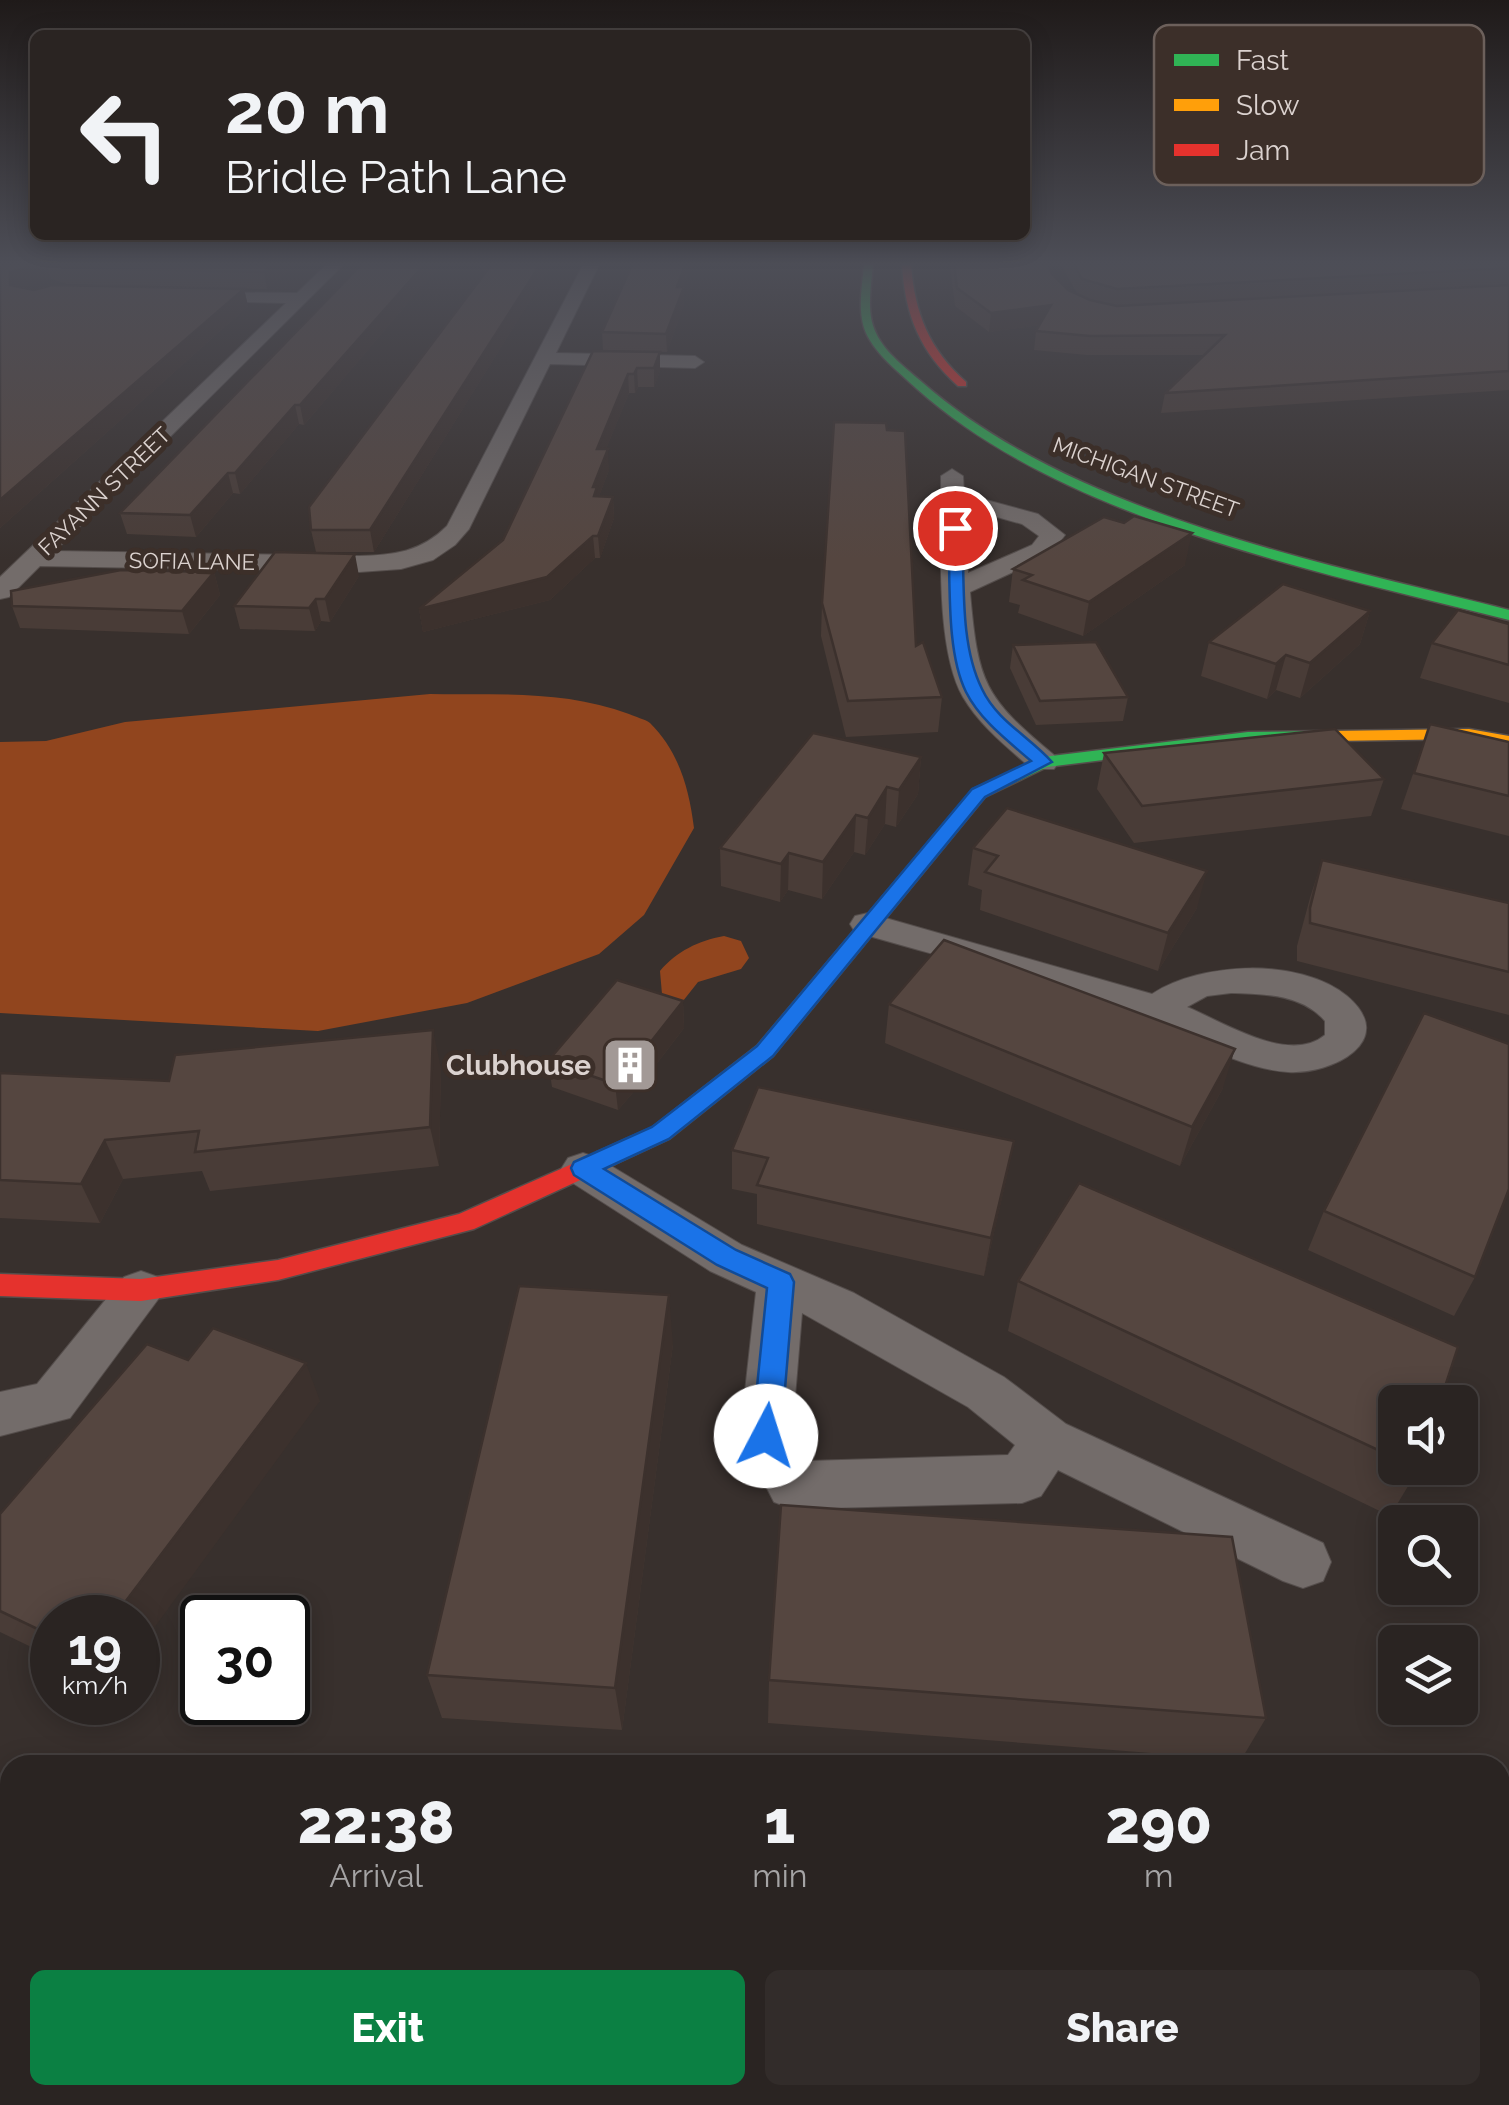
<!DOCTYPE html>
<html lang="en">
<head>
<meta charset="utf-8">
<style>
	:root { --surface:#2a2422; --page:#322c2a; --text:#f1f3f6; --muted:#a5a4a5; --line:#464140; --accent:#0b8043 }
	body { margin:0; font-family:Raleway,sans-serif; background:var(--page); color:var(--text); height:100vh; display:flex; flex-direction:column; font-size:38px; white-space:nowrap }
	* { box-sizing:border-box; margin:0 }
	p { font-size:32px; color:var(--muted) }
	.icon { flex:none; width:55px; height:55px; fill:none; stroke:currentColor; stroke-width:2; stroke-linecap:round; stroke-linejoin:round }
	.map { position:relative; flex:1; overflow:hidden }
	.panel { position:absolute; left:0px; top:1755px; width:1510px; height:350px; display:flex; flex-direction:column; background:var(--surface); border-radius:30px 30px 0 0; box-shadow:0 5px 25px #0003,0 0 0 2px var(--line) }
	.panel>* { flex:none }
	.guide { position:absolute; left:30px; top:30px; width:1000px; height:210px; border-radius:15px; box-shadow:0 5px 25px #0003,0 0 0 2px var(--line); background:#2a2422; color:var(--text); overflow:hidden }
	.buttons { position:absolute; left:1378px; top:1385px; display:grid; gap:20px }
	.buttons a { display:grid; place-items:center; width:100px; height:100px; border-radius:15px; background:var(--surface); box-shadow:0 5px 25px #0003,0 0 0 2px var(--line); font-size:50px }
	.speed { position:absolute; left:30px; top:1595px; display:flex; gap:20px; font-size:50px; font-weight:700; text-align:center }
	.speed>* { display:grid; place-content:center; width:130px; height:130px; border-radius:50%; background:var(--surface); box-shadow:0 5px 25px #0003,0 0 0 2px var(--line); line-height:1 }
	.speed small { font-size:25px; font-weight:400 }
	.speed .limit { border:5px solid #111; border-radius:15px; background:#fff; color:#111 }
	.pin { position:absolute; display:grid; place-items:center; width:85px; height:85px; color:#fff; margin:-42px; border:5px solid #fff; border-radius:50%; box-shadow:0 2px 10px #0007 }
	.me { position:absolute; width:110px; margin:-55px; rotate:5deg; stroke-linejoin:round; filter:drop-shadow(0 0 8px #0008) }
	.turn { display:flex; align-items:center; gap:35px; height:210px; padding:0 30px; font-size:45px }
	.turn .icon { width:130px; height:130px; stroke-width:2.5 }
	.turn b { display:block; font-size:70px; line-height:85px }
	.eta { display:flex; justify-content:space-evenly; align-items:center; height:170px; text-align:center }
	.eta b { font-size:60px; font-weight:800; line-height:70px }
	.action { display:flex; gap:20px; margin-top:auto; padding:20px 30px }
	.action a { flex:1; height:115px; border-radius:15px; background:var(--accent); color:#fff; font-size:40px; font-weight:800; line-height:115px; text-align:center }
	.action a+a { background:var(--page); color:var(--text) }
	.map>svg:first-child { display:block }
	.water { fill:#91451e }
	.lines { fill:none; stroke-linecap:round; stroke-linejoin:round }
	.street-casing { stroke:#544d4b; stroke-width:2 }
	.fast-casing { stroke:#544d4b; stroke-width:3 }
	.slow-casing { stroke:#544d4b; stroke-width:3 }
	.jam-casing { stroke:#544d4b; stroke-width:3 }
	.street { fill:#736c6a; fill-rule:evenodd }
	.fast { fill:#30b455; fill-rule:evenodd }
	.slow { fill:#ff9f0a; fill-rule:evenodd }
	.jam { fill:#e5322d; fill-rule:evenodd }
	.wall { fill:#493c37 }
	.shaded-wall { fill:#3c312d }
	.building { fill:#554640; stroke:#3c312d; stroke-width:2.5 }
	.route { fill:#1a73e8; stroke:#114b97; stroke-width:2.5 }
	.labels { text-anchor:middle; stroke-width:10; stroke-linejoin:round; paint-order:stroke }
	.far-street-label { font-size:22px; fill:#dbd2cf; stroke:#3c2f29 }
	.poi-label { font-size:28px; font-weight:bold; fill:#dbd2cf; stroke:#3c2f29; text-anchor:end }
	.key { fill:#3c2f29; stroke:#6c605b; stroke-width:2.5 }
	.key-label { font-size:28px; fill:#dbd2cf }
</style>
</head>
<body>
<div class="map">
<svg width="1509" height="2105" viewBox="0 0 1509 2105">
	<rect width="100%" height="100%" fill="#38302d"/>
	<g class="water">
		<path d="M 430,694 C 497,695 565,690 629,714 C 635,717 645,719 650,723 C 679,752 689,788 694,828 L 644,915 L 599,954 L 467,1003 L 318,1031 L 0,1013 L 0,742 L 46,741 L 125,722 Z"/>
		<path d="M 724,936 L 741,941 L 749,958 L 741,969 L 698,982 L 683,1001 L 662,994 L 660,971 C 677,951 698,941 724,936 Z"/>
	</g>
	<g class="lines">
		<g class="street-casing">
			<g id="street">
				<path d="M 326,265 L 343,265 L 55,551 L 359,556 C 394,555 421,552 447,526 L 583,265 L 599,265 L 556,353 L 695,356 L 704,362 L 695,368 L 550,364 L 469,529 L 455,545 L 433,560 L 401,569 L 359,572 L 40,566 L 9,597 L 0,599 L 0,577 L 286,303 L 193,301 L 187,300 L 187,292 L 297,293 Z"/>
				<path d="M 952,469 L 963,476 L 964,494 L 1038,514 L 1065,535 L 1050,555 L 970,592 C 978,683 984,697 1054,755 L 1059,762 L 1054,769 L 1032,769 C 1007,747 980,726 963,697 C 934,646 942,535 941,476 ZM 965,508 L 1022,524 L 1039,536 L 1032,545 L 968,573 Z"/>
				<path d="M 868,913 L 1152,994 C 1201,962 1299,957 1347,996 C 1400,1041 1331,1075 1288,1072 C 1237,1069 1174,1030 1125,1012 C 1036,981 945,958 855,932 L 850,924 L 855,916 ZM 1231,993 C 1263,994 1302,994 1325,1021 L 1325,1035 C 1289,1065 1224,1022 1187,1007 L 1207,996 Z"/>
				<path d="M 583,1153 L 598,1158 L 742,1245 L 854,1293 L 1004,1377 L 1066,1424 L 1323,1543 L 1331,1562 L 1323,1581 L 1303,1588 L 1283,1581 L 1058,1470 L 1041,1496 L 1022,1503 L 793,1509 L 774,1502 L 740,1436 L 756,1292 L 710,1271 L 568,1180 L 561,1169 L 568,1158 ZM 802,1313 L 968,1407 L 1015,1445 L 1008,1455 L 808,1461 L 792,1433 Z"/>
				<path d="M 141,1271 L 158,1277 L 165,1290 L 70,1418 L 0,1436 L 0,1392 L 37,1384 L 124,1277 Z"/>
			</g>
		</g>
		<g class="fast-casing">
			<g id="fast">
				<path d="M 864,265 L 873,265 C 871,287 866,313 876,333 C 885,353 907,369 923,383 C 1073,514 1319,562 1509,610 L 1509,620 C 1320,572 1065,521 917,389 C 900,373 876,355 866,333 C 857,312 862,287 864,265 Z"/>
				<path d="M 1330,731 L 1336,732 L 1336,740 L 1248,742 L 1047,767 L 985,797 L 773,1056 L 669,1139 L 615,1164 L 597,1164 L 594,1158 L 597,1152 L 653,1127 L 757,1046 L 973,789 L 1043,757 L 1248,732 Z"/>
			</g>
		</g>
		<g class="slow-casing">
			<path id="slow" d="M 1469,729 L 1509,736 L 1509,746 L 1469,739 L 1330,741 L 1321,736 L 1330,731 Z"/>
		</g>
		<g class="jam-casing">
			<g id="jam">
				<path d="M 902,265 L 911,265 C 915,314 929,349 966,382 L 966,386 L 958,386 C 920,352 905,315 902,265 Z"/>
				<path d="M 606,1149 L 615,1152 L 618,1158 L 615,1164 L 474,1229 L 278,1280 L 141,1301 L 0,1296 L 0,1274 L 141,1279 L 278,1260 L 459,1214 Z"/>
			</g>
		</g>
		<use href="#street" class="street"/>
		<use href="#fast" class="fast"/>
		<use href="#slow" class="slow"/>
		<use href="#jam" class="jam"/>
	</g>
	<g class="wall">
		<path d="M 0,265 L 294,265 L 267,289 L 67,284 L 51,279 L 21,287 L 34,290 L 244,289 L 248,306 L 0,528 Z"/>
		<path d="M 361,265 L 440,265 L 304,425 L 299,424 L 240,494 L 233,493 L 196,537 L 127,534 L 120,513 Z"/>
		<path d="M 478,265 L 552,265 L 374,552 L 316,552 L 311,530 L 486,272 Z"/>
		<path d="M 632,265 L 691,265 L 683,287 L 684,304 L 667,352 L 603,350 L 602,332 Z"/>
		<path d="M 950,265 L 1049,265 L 1052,274 L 1068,290 L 1078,295 L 1061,265 L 1509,265 L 1509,390 L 1161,413 L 1165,393 L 1205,355 L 1087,355 L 1034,350 L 1036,331 L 1040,325 L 989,332 L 955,306 Z"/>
		<path d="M 593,351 L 660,352 L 660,371 L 654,387 L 638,387 L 635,393 L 629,393 L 606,449 L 609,470 L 599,496 L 613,497 L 614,518 L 600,558 L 595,558 L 550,600 L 423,632 L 419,609 L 503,540 Z"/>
		<path d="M 1124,523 L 1185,565 L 1083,636 L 1018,613 L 1020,605 L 1009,602 L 1013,569 Z"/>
		<path d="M 214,572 L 220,595 L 189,634 L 20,628 L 12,606 Z"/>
		<path d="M 359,576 L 330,622 L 321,621 L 315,631 L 240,629 L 234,606 Z"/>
		<path d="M 822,603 L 916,646 L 942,697 L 938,732 L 846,737 L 821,636 Z"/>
		<path d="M 1370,611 L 1360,644 L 1300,698 L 1276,690 L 1267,699 L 1201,676 L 1209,642 Z"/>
		<path d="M 1509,624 L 1509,703 L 1420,678 L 1432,643 Z"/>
		<path d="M 1013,645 L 1128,697 L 1123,721 L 1036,725 L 1010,668 Z"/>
		<path d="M 1430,724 L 1509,742 L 1509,836 L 1401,809 Z"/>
		<path d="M 1104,753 L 1384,779 L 1371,816 L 1134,843 L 1097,789 Z"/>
		<path d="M 921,757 L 918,794 L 896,827 L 885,824 L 865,855 L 854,852 L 822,899 L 788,890 L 780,902 L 721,886 L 720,848 Z"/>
		<path d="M 973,848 L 1197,908 L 1158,971 L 980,910 L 982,890 L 968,885 Z"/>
		<path d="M 1322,860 L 1509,903 L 1509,1015 L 1297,961 L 1297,946 L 1310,898 Z"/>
		<path d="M 683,1001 L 684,1028 L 648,1075 L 618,1110 L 552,1087 L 548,1061 Z"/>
		<path d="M 889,1004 L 1223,1088 L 1180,1166 L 885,1043 Z"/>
		<path d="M 441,1068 L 439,1166 L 210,1191 L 202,1171 L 123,1179 L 100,1223 L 0,1218 L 0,1073 L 169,1081 Z"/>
		<path d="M 1014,1141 L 1006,1180 L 984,1276 L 757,1224 L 757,1194 L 732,1189 L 732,1150 Z"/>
		<path d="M 1324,1211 L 1475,1277 L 1454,1316 L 1308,1250 Z"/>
		<path d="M 1018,1281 L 1395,1402 L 1395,1468 L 1419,1468 L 1390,1516 L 1008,1331 Z"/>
		<path d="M 673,1344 L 622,1730 L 442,1718 L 427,1675 Z"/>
		<path d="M 188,1360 L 320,1401 L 52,1618 L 52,1657 L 0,1632 L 0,1514 Z"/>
		<path d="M 769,1680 L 1266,1718 L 1241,1760 L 768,1723 Z"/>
	</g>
	<g class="shaded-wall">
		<path d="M 38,265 L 47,265 L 51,279 L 15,289 L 10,285 L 10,272 Z"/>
		<path d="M 272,265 L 294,265 L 267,289 L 264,272 Z"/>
		<path d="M 424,265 L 440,265 L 304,425 L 300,405 Z"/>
		<path d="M 540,265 L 552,265 L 374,552 L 370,530 Z"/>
		<path d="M 685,265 L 691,265 L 677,304 L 677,287 Z"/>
		<path d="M 684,287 L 684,304 L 667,352 L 666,334 Z"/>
		<path d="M 244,289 L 248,306 L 0,528 L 0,500 Z"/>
		<path d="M 1051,305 L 1048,324 L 989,332 L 991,313 Z"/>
		<path d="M 660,352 L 660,371 L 654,387 L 654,368 Z"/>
		<path d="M 637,368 L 638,387 L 635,393 L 634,374 Z"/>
		<path d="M 628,374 L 629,393 L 598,469 L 597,449 Z"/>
		<path d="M 295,405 L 299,424 L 240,494 L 235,473 Z"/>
		<path d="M 608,449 L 609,470 L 598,499 L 596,517 L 593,487 Z"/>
		<path d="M 228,473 L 233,493 L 196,537 L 190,515 Z"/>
		<path d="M 613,497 L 614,518 L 600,558 L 598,536 Z"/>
		<path d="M 1192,533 L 1185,565 L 1083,636 L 1089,602 Z"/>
		<path d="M 593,536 L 595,558 L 550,600 L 423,632 L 419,609 Z"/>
		<path d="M 355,554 L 359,576 L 330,622 L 325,599 Z"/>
		<path d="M 214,572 L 220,595 L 189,634 L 182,611 Z"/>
		<path d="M 316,599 L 321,621 L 315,631 L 309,608 Z"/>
		<path d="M 1370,611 L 1360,644 L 1300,698 L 1310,663 Z"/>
		<path d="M 1286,655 L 1276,690 L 1267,699 L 1276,664 Z"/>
		<path d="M 921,757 L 918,794 L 896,827 L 899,790 Z"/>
		<path d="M 887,787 L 885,824 L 865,855 L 868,818 Z"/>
		<path d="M 856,815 L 854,852 L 822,899 L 823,862 Z"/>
		<path d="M 789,853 L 788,890 L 780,902 L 781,864 Z"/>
		<path d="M 1207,871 L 1197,908 L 1158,971 L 1168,933 Z"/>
		<path d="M 683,1001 L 684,1028 L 648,1075 L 618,1110 L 615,1084 Z"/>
		<path d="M 433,1030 L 441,1068 L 439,1166 L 430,1127 Z"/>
		<path d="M 1235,1049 L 1223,1088 L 1180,1166 L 1192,1127 Z"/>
		<path d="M 105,1140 L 123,1179 L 100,1223 L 81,1184 Z"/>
		<path d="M 1014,1141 L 1006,1180 L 984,1276 L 991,1238 Z"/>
		<path d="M 669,1295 L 673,1344 L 622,1730 L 615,1688 Z"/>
		<path d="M 306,1363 L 320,1401 L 138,1650 L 138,1618 L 113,1618 Z"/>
	</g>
	<g class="building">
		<path d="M 0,265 L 38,265 L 10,272 L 10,285 L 34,290 L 52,285 L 244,289 L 0,500 Z"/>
		<path d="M 53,265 L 272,265 L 264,272 L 62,268 Z"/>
		<path d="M 361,265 L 424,265 L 300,405 L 295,405 L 235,473 L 228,473 L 190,515 L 120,513 Z"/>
		<path d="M 491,265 L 540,265 L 370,530 L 311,530 L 309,507 Z"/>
		<path d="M 632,265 L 685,265 L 677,287 L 684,287 L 666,334 L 602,332 Z"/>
		<path d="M 954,265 L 1049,265 L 1052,274 L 1068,290 L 1090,300 L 1117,306 L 1509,285 L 1509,371 L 1165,393 L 1225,335 L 1090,336 L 1036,331 L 1051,305 L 991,313 L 957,288 Z"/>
		<path d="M 1074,265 L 1509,265 L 1509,268 L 1117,289 L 1082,279 Z"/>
		<path d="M 593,351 L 660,352 L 654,368 L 637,368 L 634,374 L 628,374 L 597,449 L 608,449 L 593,487 L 597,487 L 594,496 L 613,497 L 598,536 L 593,536 L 547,577 L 419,609 L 503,540 Z"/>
		<path d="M 834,422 L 886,423 L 887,430 L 905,431 L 916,646 L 923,642 L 942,697 L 848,701 L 822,603 Z"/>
		<path d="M 1134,516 L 1192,533 L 1089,602 L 1023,580 L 1032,575 L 1013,569 L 1104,517 L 1124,523 Z"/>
		<path d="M 275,552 L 355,554 L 325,599 L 316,599 L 309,608 L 234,606 Z"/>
		<path d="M 121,570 L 214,572 L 182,611 L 12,606 L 11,591 Z"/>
		<path d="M 1283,584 L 1370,611 L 1310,663 L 1286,655 L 1276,664 L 1209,642 Z"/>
		<path d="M 1458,610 L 1509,624 L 1509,665 L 1432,643 Z"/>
		<path d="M 1096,642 L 1128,697 L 1040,701 L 1013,645 Z"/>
		<path d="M 1430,724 L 1509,742 L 1509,796 L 1414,773 Z"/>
		<path d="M 1335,729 L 1384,779 L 1142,806 L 1104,753 Z"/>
		<path d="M 813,733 L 921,757 L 899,790 L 887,787 L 868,818 L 856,815 L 823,862 L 789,853 L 781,864 L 720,848 Z"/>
		<path d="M 1007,808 L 1207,871 L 1168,933 L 985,872 L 998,856 L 973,848 Z"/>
		<path d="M 1322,860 L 1509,903 L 1509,972 L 1310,923 L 1310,908 Z"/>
		<path d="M 944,940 L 1235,1049 L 1192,1127 L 889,1004 Z"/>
		<path d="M 617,980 L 683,1001 L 646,1048 L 615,1084 L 548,1061 Z"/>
		<path d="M 1424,1013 L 1509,1044 L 1509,1189 L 1475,1277 L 1324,1211 Z"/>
		<path d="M 433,1030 L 430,1127 L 195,1152 L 199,1131 L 105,1140 L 81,1184 L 0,1180 L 0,1073 L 169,1081 L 175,1055 Z"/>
		<path d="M 758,1087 L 1014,1141 L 991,1238 L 757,1185 L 768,1158 L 732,1150 Z"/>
		<path d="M 1079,1183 L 1458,1347 L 1440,1402 L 1395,1402 L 1395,1458 L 1018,1281 Z"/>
		<path d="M 519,1286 L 669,1295 L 615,1688 L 427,1675 Z"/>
		<path d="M 213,1328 L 306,1363 L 113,1618 L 52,1618 L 52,1636 L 0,1611 L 0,1514 L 147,1344 L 188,1360 Z"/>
		<path d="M 781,1505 L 1232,1537 L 1266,1718 L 769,1680 Z"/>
	</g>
	<linearGradient id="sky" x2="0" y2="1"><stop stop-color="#1f1a19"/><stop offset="0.47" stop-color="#4d4e57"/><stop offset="1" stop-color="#4d4e57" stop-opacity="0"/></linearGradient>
	<rect width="1509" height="560" fill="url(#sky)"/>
	<path class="route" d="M 955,523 L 962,528 C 965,578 959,643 982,689 C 997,721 1030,737 1052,762 L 985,797 L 773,1056 L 669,1139 L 604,1169 L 736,1250 L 790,1274 L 794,1282 L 781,1436 L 777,1445 L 766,1449 L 756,1445 L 752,1436 L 767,1288 L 717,1265 L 574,1175 L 571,1168 L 574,1162 L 652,1127 L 757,1046 L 972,789 L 1031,761 C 1008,741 980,720 966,692 C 945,650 951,575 948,528 Z"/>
	<defs>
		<g id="building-square" transform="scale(2.875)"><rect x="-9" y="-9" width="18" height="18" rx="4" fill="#a29996" stroke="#3c2f29"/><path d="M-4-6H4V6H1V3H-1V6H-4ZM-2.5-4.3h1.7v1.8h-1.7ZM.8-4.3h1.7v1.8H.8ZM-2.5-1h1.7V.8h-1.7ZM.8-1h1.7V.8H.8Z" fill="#fff"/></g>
	</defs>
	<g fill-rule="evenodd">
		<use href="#building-square" x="630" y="1065"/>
	</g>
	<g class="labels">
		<g class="far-street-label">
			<text transform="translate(1146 477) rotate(20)" y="8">MICHIGAN STREET</text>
			<text transform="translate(104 491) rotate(-44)" y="8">FAYANN STREET</text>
			<text transform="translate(192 561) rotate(1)" y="8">SOFIA LANE</text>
		</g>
		<g class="poi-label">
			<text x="591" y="1075">Clubhouse</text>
		</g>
	</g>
	<rect x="1154" y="25" width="330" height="160" rx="15" class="key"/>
	<rect x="1174" y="54" width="45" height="12" fill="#30b455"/>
	<rect x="1174" y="99" width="45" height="12" fill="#ff9f0a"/>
	<rect x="1174" y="144" width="45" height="12" fill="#e5322d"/>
	<g class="key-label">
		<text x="1236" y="70">Fast</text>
		<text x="1236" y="115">Slow</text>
		<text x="1236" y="160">Jam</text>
	</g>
</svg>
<div class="buttons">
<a><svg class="icon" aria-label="sound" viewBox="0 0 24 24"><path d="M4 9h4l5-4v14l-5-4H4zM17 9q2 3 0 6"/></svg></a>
<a><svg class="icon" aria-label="search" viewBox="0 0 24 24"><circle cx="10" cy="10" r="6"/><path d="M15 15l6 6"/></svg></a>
<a><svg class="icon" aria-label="layers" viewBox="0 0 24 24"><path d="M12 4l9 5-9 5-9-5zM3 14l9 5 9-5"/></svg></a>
</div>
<div class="speed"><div>19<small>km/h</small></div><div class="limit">30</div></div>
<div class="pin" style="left:955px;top:528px;background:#d93025"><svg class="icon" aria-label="arrive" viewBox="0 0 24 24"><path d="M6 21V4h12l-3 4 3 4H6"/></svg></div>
<svg class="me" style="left:766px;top:1436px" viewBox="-20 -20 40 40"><circle r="19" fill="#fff"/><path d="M0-13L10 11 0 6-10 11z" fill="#1a73e8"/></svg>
<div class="guide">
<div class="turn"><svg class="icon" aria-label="left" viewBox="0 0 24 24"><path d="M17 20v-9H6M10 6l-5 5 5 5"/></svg><div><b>20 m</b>Bridle Path Lane</div></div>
</div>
<section class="panel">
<div class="eta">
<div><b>22:38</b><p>Arrival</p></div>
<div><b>1</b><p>min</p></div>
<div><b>290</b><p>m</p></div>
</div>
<div class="action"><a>Exit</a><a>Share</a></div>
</section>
</div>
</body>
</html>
